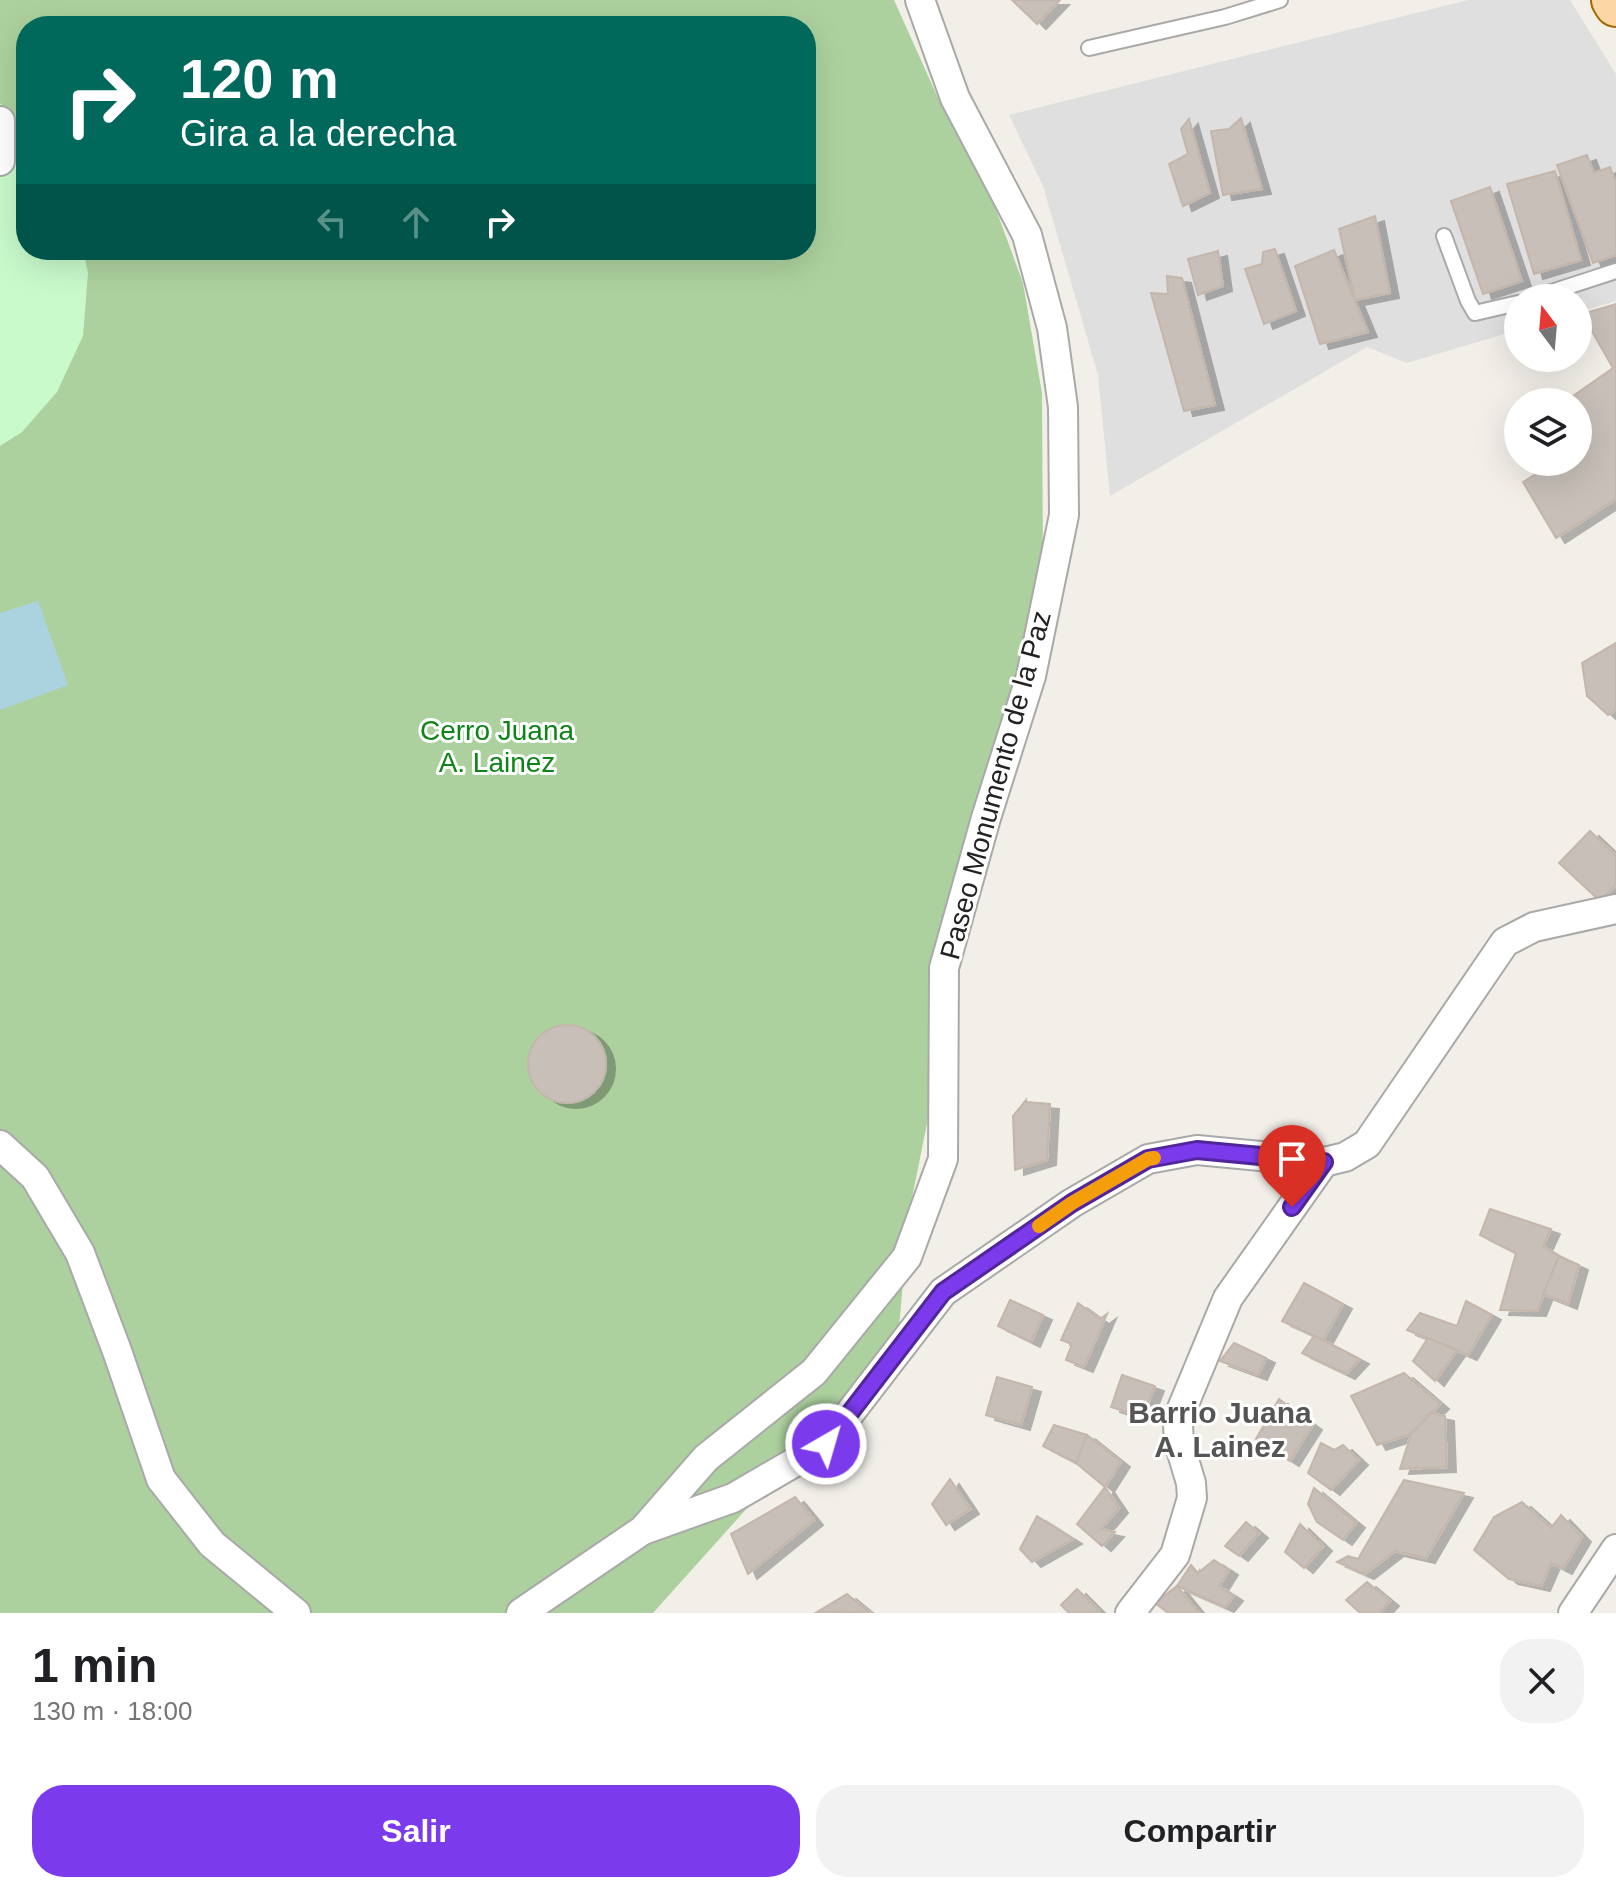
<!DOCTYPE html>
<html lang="es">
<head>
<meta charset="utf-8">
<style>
	:root { --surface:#fff; --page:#f2f2f2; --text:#202124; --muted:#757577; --accent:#7c3aed }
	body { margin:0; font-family:Helvetica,sans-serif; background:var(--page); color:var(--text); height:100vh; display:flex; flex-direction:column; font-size:30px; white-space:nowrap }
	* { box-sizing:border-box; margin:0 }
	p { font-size:26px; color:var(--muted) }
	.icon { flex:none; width:44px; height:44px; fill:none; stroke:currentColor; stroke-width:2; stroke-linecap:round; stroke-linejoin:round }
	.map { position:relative; height:1613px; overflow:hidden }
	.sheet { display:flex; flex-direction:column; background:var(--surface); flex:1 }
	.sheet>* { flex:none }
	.guide { position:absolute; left:16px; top:16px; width:800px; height:244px; border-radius:32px; box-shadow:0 8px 32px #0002; background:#00695c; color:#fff; overflow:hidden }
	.needle { width:52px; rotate:344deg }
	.tools { position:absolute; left:1504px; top:284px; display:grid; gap:16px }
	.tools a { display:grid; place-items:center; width:88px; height:88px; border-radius:50%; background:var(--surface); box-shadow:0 8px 32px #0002; font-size:40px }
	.pin { position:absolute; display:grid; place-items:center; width:68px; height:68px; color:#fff; margin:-82px -34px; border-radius:50% 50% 50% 0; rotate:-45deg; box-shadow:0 0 8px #0007 }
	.pin .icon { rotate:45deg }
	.me { position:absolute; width:88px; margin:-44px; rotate:38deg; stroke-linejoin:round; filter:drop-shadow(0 0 6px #0008) }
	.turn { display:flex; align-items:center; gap:28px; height:168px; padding:0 32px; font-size:36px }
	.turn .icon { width:104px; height:104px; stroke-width:2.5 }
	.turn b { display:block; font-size:56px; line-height:68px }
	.lanes { display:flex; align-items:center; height:76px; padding:0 32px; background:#0003; justify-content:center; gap:40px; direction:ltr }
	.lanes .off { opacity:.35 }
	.round { display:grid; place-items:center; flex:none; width:84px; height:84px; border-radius:32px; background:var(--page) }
	.overview { display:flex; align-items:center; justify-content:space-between; height:136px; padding:0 32px }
	h1 { font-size:48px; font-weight:700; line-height:60px }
	.button { display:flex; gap:16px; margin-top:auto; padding:16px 32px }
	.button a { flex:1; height:92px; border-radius:32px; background:var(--accent); color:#fff; font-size:32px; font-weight:700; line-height:92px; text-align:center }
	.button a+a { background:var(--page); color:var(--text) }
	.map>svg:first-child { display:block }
	.residential { fill:#e0dfdf }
	.forest { fill:#add19e; fill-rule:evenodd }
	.park { fill:#c8facc }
	.water { fill:#aad3df }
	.building { fill:#c7bfb8; stroke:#c4b6ab; stroke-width:2; filter:url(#shadow) }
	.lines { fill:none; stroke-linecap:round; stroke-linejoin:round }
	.lane-casing { stroke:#a9a9a9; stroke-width:18 }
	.street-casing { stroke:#a9a9a9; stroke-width:32 }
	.primary-casing { stroke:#a06b00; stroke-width:46 }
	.lane { stroke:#fff; stroke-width:14 }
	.street { stroke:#fff; stroke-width:28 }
	.primary { stroke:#fcd6a4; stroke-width:42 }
	.route-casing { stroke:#51269a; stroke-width:20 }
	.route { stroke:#7c3aed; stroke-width:14 }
	.slow { stroke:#f59e0b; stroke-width:14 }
	.labels { text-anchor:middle; stroke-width:6; stroke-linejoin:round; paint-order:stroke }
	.park-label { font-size:28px; fill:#0c8416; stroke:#fff }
	.street-label { font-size:28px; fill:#222; stroke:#fff }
	.neighbourhood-label { font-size:30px; font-weight:bold; fill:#555; stroke:#fff }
</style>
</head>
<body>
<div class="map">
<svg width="1616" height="1613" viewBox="0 0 1616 1613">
	<defs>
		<filter id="shadow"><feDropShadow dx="9" dy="5" stdDeviation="0" flood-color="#0004"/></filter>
	</defs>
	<rect width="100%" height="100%" fill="#f2efe9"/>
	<path class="residential" d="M 1468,0 L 1570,0 L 1616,74 L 1616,301 L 1578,312 L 1578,298 L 1518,298 L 1518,330 L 1407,363 L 1367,347 L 1110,496 L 1098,375 L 1043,186 L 1009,115 Z"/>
	<path class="forest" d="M 0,0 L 894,0 L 938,98 L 994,204 L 1023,283 L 1042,393 L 1043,564 L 1002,750 L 909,1213 L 898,1340 L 653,1613 L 0,1613 ZM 26,26 L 806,26 L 806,250 L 26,250 Z"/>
	<path class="park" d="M 0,103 L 26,133 L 26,250 L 83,250 L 88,273 L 83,336 L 57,392 L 22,432 L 0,446 Z"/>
	<path class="water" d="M 38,601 L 68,685 L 0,710 L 0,613 Z"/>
	<g class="building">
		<path d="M 1012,0 L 1060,0 L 1037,24 Z"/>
		<path d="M 1241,118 L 1262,189 L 1223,195 L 1211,131 L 1229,129 Z"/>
		<path d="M 1189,119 L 1210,193 L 1183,206 L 1169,164 L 1188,154 L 1181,129 Z"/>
		<path d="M 1587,155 L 1594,173 L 1610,167 L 1616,183 L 1616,255 L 1593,263 L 1557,165 Z"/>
		<path d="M 1555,171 L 1581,260 L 1534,274 L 1507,184 Z"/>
		<path d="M 1490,187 L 1522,281 L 1483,294 L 1451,201 Z"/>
		<path d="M 1375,216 L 1390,293 L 1355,300 L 1339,229 Z"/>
		<path d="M 1275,249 L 1296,311 L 1264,324 L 1245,269 L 1262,264 L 1263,252 Z"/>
		<path d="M 1334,250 L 1368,332 L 1320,344 L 1295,266 Z"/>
		<path d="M 1218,251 L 1223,286 L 1198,295 L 1188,259 Z"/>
		<path d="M 1167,276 L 1182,278 L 1215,405 L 1184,411 L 1151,293 L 1168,294 Z"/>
		<path d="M 1616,304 L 1616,499 L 1556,538 L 1523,482 L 1555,462 L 1578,462 L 1578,447 L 1590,439 L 1578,418 L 1578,402 L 1568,402 L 1567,400 L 1613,368 L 1582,314 Z"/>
		<path d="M 1616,643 L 1616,710 L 1608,715 L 1587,696 L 1582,663 Z"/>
		<path d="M 1590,831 L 1616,856 L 1616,885 L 1600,901 L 1559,863 Z"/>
		<circle cx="567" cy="1064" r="39"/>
		<path d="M 1026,1100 L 1026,1102 L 1050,1104 L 1047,1160 L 1015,1170 L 1013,1116 Z"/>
		<path d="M 1490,1209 L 1551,1229 L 1543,1246 L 1559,1256 L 1537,1311 L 1500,1310 L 1516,1253 L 1480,1235 Z"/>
		<path d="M 1559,1256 L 1579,1265 L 1568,1304 L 1543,1294 Z"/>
		<path d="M 1304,1283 L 1343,1304 L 1323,1340 L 1282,1321 Z"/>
		<path d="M 1010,1300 L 1043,1315 L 1031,1342 L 998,1326 Z"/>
		<path d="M 1466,1301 L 1492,1315 L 1468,1355 L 1407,1330 L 1420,1313 L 1457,1326 Z"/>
		<path d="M 1078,1303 L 1100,1319 L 1107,1314 L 1084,1367 L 1066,1360 L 1072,1344 L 1061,1340 Z"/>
		<path d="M 1314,1336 L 1323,1340 L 1360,1359 L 1346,1374 L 1302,1353 Z"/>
		<path d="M 1428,1338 L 1457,1350 L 1435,1381 L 1413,1361 Z"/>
		<path d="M 1234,1343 L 1266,1358 L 1258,1375 L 1220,1361 Z"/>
		<path d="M 1404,1373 L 1440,1404 L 1411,1434 L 1377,1445 L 1351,1396 Z"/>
		<path d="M 1122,1375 L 1155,1386 L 1143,1417 L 1111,1407 Z"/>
		<path d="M 997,1377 L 1032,1387 L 1021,1425 L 986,1415 Z"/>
		<path d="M 1279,1399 L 1313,1425 L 1290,1461 L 1256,1439 Z"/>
		<path d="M 1431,1413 L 1445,1416 L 1447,1467 L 1400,1469 L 1411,1434 Z"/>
		<path d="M 1054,1425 L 1087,1435 L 1076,1463 L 1043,1446 Z"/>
		<path d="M 1087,1435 L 1121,1462 L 1105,1487 L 1076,1463 Z"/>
		<path d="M 1321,1443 L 1334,1450 L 1343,1445 L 1359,1460 L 1331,1490 L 1308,1473 Z"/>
		<path d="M 950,1479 L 970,1509 L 946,1525 L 932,1504 Z"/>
		<path d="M 1404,1480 L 1464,1493 L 1426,1558 L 1395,1551 L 1365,1574 L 1337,1562 L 1348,1556 L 1358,1559 Z"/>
		<path d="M 1105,1487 L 1119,1508 L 1101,1529 L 1115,1532 L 1102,1546 L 1077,1524 Z"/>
		<path d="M 1314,1488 L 1356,1523 L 1343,1540 L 1317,1522 L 1308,1504 Z"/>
		<path d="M 795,1497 L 814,1520 L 748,1574 L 731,1534 Z"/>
		<path d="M 1522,1502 L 1551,1528 L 1561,1515 L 1582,1537 L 1563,1569 L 1551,1563 L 1541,1586 L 1509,1579 L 1474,1550 L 1494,1517 Z"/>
		<path d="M 1037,1516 L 1073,1539 L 1032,1562 L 1020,1549 Z"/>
		<path d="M 1246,1522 L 1259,1533 L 1239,1556 L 1225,1546 Z"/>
		<path d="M 1300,1524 L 1323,1546 L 1304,1568 L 1285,1552 Z"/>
		<path d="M 1214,1560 L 1229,1570 L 1219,1586 L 1234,1596 L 1225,1607 L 1177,1586 L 1191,1565 L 1198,1573 Z"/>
		<path d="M 1367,1582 L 1390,1601 L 1379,1613 L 1360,1613 L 1346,1600 Z"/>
		<path d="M 1177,1586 L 1199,1613 L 1168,1613 L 1155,1603 Z"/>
		<path d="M 1077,1589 L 1099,1611 L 1097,1613 L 1069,1613 L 1061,1605 Z"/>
		<path d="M 847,1594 L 870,1613 L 817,1612 Z"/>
	</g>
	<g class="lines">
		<g class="lane-casing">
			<g id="lane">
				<path d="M 1089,48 L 1225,17 L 1280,0"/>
				<path d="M 1444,236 L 1468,301 L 1475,313 L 1518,303"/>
				<path d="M 1533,298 L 1616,271"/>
			</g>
		</g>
		<g class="street-casing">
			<g id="street">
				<path d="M 0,121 L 0,161"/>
				<path d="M 0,1145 L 35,1177 L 80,1253 L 117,1351 L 161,1479 L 212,1544 L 296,1613"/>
				<path d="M 646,1529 L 733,1498 L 826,1444 L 943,1292 L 1072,1203 L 1148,1159 L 1197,1150 L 1324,1162 L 1345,1157 L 1367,1144 L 1505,942 L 1534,927 L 1616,909"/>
				<path d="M 521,1613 L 643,1530 L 706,1458 L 814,1372 L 907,1257 L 943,1159 L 944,968 L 986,818 L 1031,676 L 1064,515 L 1063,407 L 1052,328 L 1027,235 L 955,98 L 920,0"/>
				<path d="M 1130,1613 L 1175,1555 L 1192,1498 L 1191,1483 L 1179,1443 L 1178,1425 L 1181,1411 L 1228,1298 L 1324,1162"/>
				<path d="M 1573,1613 L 1616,1549"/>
			</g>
		</g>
		<g class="primary-casing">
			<path id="primary" d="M 1613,0 L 1616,5"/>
		</g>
		<use href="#lane" class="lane"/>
		<use href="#street" class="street"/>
		<use href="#primary" class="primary"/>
	</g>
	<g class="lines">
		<g class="route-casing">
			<path id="route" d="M 826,1444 L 943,1292 L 1072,1203 L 1148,1159 L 1197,1150 L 1324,1162 L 1292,1207"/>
		</g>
		<use href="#route" class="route"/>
		<path class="slow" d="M 1039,1226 L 1072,1203 L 1148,1159 L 1154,1158"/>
	</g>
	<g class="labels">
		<g class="park-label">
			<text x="497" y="740">Cerro Juana<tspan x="497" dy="32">A. Lainez</tspan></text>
		</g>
		<g class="street-label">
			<text transform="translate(995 785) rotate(-75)" y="10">Paseo Monumento de la Paz</text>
		</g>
		<g class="neighbourhood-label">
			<text x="1220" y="1423">Barrio Juana<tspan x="1220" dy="34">A. Lainez</tspan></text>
		</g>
	</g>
</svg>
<div class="tools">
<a><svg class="needle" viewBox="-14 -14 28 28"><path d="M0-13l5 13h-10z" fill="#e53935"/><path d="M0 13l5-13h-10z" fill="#757577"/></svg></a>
<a><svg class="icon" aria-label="layers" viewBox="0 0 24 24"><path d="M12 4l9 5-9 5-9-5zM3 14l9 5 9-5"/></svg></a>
</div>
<div class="pin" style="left:1292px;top:1207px;background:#d93025"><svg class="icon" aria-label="arrive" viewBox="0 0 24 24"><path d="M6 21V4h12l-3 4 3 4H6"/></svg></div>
<svg class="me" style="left:826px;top:1444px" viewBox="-20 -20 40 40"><circle r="17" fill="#7c3aed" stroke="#fff" stroke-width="3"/><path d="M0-11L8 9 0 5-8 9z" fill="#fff"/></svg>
<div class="guide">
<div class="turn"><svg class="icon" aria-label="right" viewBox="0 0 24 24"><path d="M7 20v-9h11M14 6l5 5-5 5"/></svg><div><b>120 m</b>Gira a la derecha</div></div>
<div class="lanes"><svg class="icon off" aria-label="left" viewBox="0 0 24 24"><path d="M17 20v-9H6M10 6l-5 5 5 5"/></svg><svg class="icon off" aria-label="ahead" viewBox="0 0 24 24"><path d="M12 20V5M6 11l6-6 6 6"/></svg><svg class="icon" aria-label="right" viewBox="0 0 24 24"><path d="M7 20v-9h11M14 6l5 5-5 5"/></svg></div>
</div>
</div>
<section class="sheet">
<div class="overview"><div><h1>1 min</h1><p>130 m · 18:00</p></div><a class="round"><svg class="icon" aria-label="close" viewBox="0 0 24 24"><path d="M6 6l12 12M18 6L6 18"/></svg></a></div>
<div class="button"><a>Salir</a><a>Compartir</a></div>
</section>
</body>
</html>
